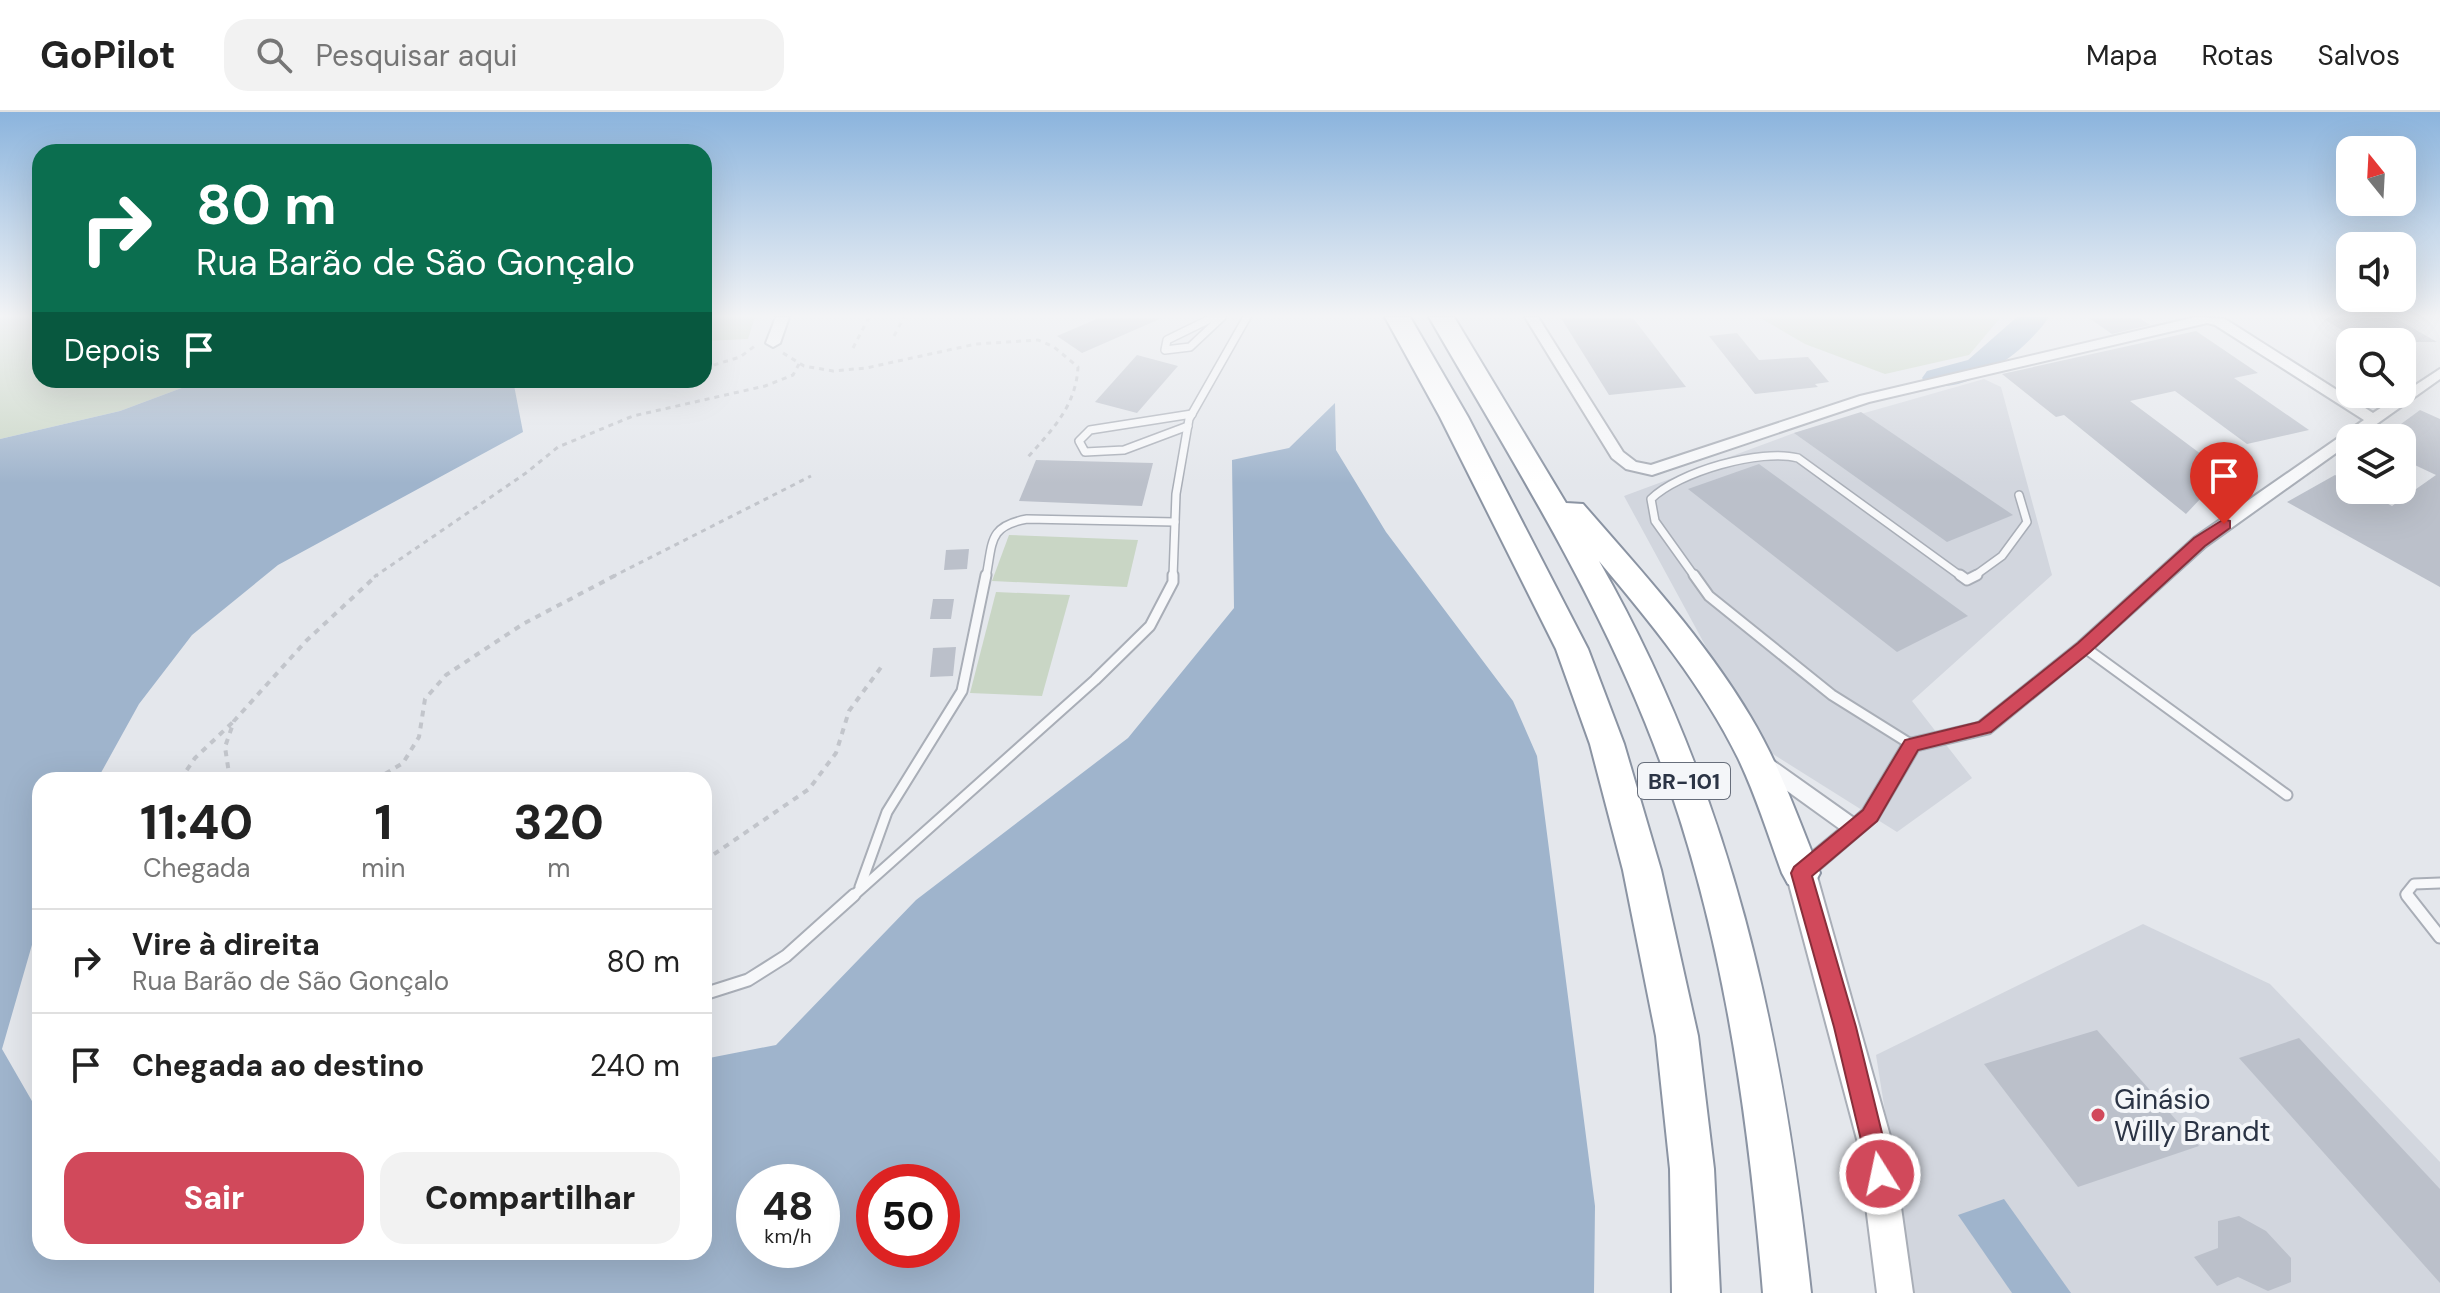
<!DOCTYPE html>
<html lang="pt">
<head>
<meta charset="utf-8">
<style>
	:root { --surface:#fff; --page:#f2f2f2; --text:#222; --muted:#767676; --line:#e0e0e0; --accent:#d1495b }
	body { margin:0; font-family:"DM Sans",sans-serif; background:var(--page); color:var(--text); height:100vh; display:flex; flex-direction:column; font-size:30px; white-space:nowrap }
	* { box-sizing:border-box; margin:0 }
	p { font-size:26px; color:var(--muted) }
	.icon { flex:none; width:44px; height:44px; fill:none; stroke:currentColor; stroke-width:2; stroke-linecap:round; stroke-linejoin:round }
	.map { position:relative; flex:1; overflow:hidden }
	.sheet { position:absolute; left:32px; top:660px; width:680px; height:488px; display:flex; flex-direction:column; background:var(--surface); border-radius:24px; box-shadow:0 8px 32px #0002 }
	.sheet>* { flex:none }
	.guide { position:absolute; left:32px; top:32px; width:680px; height:244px; border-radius:24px; box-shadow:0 8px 32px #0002; background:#0b6e4f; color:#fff; overflow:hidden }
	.needle { width:52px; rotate:342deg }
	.controls { position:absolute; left:2336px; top:24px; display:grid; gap:16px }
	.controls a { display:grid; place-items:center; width:80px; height:80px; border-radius:16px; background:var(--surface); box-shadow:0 8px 32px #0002; font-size:40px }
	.speed { position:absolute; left:736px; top:1052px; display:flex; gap:16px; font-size:40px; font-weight:700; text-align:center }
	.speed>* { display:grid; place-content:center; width:104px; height:104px; border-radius:50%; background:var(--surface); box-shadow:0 8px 32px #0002; line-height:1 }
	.speed small { font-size:20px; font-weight:400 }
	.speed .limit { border:12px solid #d22; background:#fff; color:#111 }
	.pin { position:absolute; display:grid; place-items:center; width:68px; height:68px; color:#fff; margin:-82px -34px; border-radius:50% 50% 50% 0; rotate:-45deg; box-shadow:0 0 8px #0007 }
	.pin .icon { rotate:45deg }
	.me { position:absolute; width:88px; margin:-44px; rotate:350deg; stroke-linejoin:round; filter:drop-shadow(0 0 6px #0008) }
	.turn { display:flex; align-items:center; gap:28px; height:168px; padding:0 32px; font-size:36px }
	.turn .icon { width:104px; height:104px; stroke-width:2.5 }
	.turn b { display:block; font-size:56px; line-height:68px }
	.then { display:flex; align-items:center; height:76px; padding:0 32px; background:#0003; gap:16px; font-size:30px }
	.eta { display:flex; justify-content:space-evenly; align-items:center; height:136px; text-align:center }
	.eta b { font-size:48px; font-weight:800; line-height:56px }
	.action { display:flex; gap:16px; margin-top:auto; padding:16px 32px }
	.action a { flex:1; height:92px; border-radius:24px; background:var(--accent); color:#fff; font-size:32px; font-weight:800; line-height:92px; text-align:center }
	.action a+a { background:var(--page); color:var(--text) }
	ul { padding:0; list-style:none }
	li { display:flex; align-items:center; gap:24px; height:104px; padding:0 32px; border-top:2px solid var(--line) }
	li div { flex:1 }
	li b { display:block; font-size:30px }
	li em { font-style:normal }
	header { display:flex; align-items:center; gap:48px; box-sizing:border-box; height:112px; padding:0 40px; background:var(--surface); border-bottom:2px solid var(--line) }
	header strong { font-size:38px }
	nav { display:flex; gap:44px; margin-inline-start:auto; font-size:28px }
	.search { width:560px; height:72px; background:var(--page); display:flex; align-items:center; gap:20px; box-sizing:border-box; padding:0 28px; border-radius:24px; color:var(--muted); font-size:30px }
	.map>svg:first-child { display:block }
	.built { fill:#d2d6de }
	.green { fill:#c9d6c5 }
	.water { fill:#9fb4cc; fill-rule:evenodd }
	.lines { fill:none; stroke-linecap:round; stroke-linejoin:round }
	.river { fill:#9fb4cc; fill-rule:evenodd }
	.building { fill:#bbc0ca }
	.lane-far2-casing { stroke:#a9aeb7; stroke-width:10 }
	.lane-far1-casing { stroke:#a9aeb7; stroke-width:13 }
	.lane-casing { stroke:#a9aeb7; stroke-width:15 }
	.street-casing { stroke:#a9aeb7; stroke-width:4 }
	.secondary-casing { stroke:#a9aeb7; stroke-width:4 }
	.highway-casing { stroke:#8b94a3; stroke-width:4 }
	.path-far1 { stroke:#c2c5cb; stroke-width:3; stroke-dasharray:5 5; stroke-linecap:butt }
	.path { stroke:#c2c5cb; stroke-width:4; stroke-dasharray:6 6; stroke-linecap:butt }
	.lane-far2 { stroke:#f7f8fa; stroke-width:7 }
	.lane-far1 { stroke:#f7f8fa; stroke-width:9 }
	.lane { stroke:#f7f8fa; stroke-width:11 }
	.street { fill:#f7f8fa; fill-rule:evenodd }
	.secondary { fill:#fff; fill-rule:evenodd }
	.highway { fill:#fff; fill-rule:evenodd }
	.route { fill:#d1495b; stroke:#882f3b; stroke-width:2 }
	.poi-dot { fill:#d1495b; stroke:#f4f6f9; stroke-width:3 }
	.labels { text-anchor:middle; stroke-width:8; stroke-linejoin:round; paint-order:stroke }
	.shield { fill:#f4f6f9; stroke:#676e7b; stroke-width:2 }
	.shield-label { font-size:22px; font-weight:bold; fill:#2b3445 }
	.near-poi-label { font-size:28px; fill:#2b3445; stroke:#f4f6f9; text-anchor:start }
</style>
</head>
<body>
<header>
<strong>GoPilot</strong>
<div class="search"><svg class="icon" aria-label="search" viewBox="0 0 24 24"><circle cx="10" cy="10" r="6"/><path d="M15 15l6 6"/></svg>Pesquisar aqui</div>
<nav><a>Mapa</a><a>Rotas</a><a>Salvos</a></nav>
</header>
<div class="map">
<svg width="2440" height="1181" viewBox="0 0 2440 1181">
	<rect width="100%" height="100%" fill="#e4e7ec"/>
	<g class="built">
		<path d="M 1984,267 L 2001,275 L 2052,463 L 1912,589 L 1972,666 L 1897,720 L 1760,634 L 1624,384 L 1794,321 Z"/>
		<path d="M 2143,812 L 2270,872 L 2440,1050 L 2440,1181 L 1914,1181 L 1876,943 Z"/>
	</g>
	<g class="green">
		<path d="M 0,205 L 40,205 L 40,268 L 203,268 L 120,299 L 0,327 Z"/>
		<path d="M 704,205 L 755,205 L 748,227 L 704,229 Z"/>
		<path d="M 2001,205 L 1969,243 L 1885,262 L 1805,232 L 1759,205 Z"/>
		<path d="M 1009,423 L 1138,428 L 1127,475 L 992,469 Z"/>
		<path d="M 996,480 L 1070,483 L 1042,584 L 970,581 Z"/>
	</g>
	<g class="water">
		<path d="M 203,268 L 513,268 L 523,320 L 278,453 L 192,523 L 139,592 L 97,668 L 40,668 L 40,805 L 2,937 L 40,1003 L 40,1140 L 704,1140 L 704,947 L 776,933 L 916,788 L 1128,626 L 1234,496 L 1232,348 L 1289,336 L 1335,291 L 1336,338 L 1386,420 L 1513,589 L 1537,644 L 1595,1094 L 1594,1181 L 0,1181 L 0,327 L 120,299 ZM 754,1070 L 822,1070 L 822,1138 L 754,1138 ZM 874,1070 L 942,1070 L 942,1138 L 874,1138 Z"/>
		<path d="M 2004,1087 L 2071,1181 L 2012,1181 L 1958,1103 Z"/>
	</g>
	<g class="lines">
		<path class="river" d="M 2017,205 L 2049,205 C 2027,238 1969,283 1927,273 L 1922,266 L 1927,259 L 1968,248 Z"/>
	</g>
	<g class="building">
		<path d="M 1099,206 L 1162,206 L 1082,241 L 1057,224 Z"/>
		<path d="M 1561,206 L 1633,206 L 1686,275 L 1609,283 Z"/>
		<path d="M 2089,206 L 2139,206 L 2150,213 L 2112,222 Z"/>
		<path d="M 2322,206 L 2395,206 L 2437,230 L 2362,230 Z"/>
		<path d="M 2196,219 L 2258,261 L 2234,266 L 2309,318 L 2247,332 L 2175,279 L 2130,289 L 2237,369 L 2216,374 L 2222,379 L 2202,385 L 2186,402 L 2064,303 L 2056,305 L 2002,262 Z"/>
		<path d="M 1737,221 L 1759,248 L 1808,245 L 1829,270 L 1815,272 L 1818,275 L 1755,282 L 1709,224 Z"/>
		<path d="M 1137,243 L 1178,254 L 1137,301 L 1095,290 Z"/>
		<path d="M 2420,298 L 2440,307 L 2440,475 L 2287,390 L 2335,363 L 2350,371 L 2350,378 L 2363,378 L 2392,394 L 2436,363 L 2402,347 L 2402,326 L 2382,326 Z"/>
		<path d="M 1861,300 L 2013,403 L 1947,430 L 1794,321 Z"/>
		<path d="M 1036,348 L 1153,351 L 1142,394 L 1019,389 Z"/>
		<path d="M 1759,352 L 1968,504 L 1897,540 L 1688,377 Z"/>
		<path d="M 969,437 L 967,457 L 944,458 L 946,438 Z"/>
		<path d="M 933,487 L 954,487 L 951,507 L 930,507 Z"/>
		<path d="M 956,535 L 953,564 L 930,565 L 933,536 Z"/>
		<path d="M 2097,918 L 2199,1034 L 2078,1075 L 1984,952 Z"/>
		<path d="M 2299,926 L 2440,1077 L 2440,1171 L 2239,946 Z"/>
		<path d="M 2239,1104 L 2266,1119 L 2291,1146 L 2291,1170 L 2268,1179 L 2238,1165 L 2217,1174 L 2194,1145 L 2218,1136 L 2218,1109 Z"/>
	</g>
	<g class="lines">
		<g class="lane-far2-casing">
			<g id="lane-far2">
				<path d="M 1214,205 L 1167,228 L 1165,238 L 1190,235 L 1222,205"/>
				<path d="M 1188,314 L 1124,338 L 1085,340 L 1079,329 L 1090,318 L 1192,302"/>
				<path d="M 986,465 C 993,430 988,414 1027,407 L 1175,410"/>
				<path d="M 1173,465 L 1176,382 L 1189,307 L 1247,205"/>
				<path d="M 1695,465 L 1655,409 L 1651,387 C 1678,360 1761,336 1798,346 L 1962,465"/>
				<path d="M 1973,465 L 2002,444 L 2027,410 L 2019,383"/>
			</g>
		</g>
		<g class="lane-far1-casing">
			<g id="lane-far1">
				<path d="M 1694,463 L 1709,484 L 1832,583 L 1912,633"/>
				<path d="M 1960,463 L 1967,468 L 1977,463"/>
				<path d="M 2084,535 L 2287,683"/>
				<path d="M 860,775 L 887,700 L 962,579 L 986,463"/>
				<path d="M 852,785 L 1095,568 L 1150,514 L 1173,470 L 1173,463"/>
				<path d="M 2408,785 L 2406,782 L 2414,772 L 2440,771"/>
			</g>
		</g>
		<g class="lane-casing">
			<g id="lane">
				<path d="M 2407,783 L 2440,825"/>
				<path d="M 704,882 L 748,868 L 786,844 L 854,783"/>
			</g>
		</g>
		<g class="street-casing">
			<g id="street">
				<path d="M 776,205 L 789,205 L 780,231 L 773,235 L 766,231 Z"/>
				<path d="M 1525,205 L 1538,205 L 1623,340 L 1636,350 L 1651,353 L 1860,284 L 2196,205 L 2225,207 L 2373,301 L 2440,257 L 2440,267 L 2357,326 L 2350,326 L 2350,331 L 2206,434 L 2090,539 L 1990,621 L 1918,638 L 1877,708 L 1808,767 L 1801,769 L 1794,767 L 1791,761 L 1794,755 L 1840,717 L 1754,655 L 1752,650 L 1754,645 L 1768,645 L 1854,706 L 1863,698 L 1905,628 L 1978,611 L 2078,531 L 2194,426 L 2364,308 L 2215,213 L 2207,211 L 1869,290 L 1652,363 L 1626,357 L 1612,346 Z"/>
			</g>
		</g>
		<g class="secondary-casing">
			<path id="secondary" d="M 1801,749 L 1811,753 L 1816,761 L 1892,1031 L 1913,1181 L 1877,1181 L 1858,1031 L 1786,761 L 1791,753 Z"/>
		</g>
		<g class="highway-casing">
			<g id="highway">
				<path d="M 1385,205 L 1410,205 L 1468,305 L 1588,537 L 1624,632 L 1661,758 L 1698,924 L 1714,1057 L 1720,1181 L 1672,1181 L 1670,1057 L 1656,924 L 1623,758 L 1590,632 L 1556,537 L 1440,305 Z"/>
				<path d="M 1429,205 L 1454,205 L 1566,391 L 1583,392 C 1642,460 1704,527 1750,604 C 1780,654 1799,708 1820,761 L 1814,772 L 1801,777 L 1788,772 L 1782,761 C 1768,723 1756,683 1738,646 C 1702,573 1651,511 1599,449 C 1732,683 1782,916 1811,1181 L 1763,1181 C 1747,986 1719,792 1645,610 C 1588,468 1505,337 1429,205 Z"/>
			</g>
		</g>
		<g class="path-far1">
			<path d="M 894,224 L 904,205"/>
			<path d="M 853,236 L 869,205"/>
			<path d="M 783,241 L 804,254 L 833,259 L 866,256 L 976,232 L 1038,228 L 1054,235 L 1078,255 C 1076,294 1052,318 1027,346"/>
			<path d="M 704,256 L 740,245 L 756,233"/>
			<path d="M 374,465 L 526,361 L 558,335 L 633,304 L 765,274 L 793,263 L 799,252"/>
			<path d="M 612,465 L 811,364"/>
		</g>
		<g class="path">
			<path d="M 180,668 L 195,646 L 233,610"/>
			<path d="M 230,668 L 225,635 L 234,609 L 306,529 L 377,463"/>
			<path d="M 375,668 L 403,651 L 419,625 L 425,587 L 446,563 L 523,512 L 616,463"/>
			<path d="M 704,749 L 809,677 L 836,641 L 849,599 L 882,554"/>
		</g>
		<use href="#lane-far2" class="lane-far2"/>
		<use href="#lane-far1" class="lane-far1"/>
		<use href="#lane" class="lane"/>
		<use href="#street" class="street"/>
		<use href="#secondary" class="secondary"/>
		<use href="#highway" class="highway"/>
	</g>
	<linearGradient id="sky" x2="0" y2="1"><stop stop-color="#8bb4dd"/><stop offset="0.55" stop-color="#f3f4f6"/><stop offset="1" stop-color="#f3f4f6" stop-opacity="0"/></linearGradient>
	<rect width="2440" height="371" fill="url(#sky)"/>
	<path class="route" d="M 2224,407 L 2230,409 L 2230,416 L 2205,434 L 2090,540 L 1991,620 L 1918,638 L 1877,709 L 1812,764 L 1856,915 L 1892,1062 L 1888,1070 L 1880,1073 L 1871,1070 L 1834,915 L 1791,761 L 1794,755 L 1863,698 L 1905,628 L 1979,610 L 2078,531 L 2194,426 Z"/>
	<circle class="poi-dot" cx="2098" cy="1003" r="8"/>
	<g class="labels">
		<rect class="shield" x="1638" y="651" width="92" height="36" rx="6"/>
		<g class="shield-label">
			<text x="1684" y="677">BR-101</text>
		</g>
		<g class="near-poi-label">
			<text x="2114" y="997">Ginásio<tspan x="2114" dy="32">Willy Brandt</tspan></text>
		</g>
	</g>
</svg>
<div class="controls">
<a><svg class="needle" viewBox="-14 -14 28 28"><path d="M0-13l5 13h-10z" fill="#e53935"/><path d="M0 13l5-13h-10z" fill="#767676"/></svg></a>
<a><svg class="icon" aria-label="sound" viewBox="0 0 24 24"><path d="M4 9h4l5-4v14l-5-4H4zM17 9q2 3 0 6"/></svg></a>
<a><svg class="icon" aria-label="search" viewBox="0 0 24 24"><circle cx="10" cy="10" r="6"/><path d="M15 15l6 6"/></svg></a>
<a><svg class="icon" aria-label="layers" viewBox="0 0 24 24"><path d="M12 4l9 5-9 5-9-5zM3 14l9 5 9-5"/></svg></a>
</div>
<div class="speed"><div>48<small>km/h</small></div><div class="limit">50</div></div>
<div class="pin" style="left:2224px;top:412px;background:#d93025"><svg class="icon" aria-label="arrive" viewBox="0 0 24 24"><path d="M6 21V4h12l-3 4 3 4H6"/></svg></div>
<svg class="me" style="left:1880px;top:1062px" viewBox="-20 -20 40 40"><circle r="17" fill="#d1495b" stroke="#fff" stroke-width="3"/><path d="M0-11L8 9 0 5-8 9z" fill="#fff"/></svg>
<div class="guide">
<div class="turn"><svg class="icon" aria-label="right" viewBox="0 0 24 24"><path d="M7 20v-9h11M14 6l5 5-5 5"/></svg><div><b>80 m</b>Rua Barão de São Gonçalo</div></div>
<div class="then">Depois<svg class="icon" aria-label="arrive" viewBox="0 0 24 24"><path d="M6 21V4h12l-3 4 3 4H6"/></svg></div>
</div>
<section class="sheet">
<div class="eta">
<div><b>11:40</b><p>Chegada</p></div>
<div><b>1</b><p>min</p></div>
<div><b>320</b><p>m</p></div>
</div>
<ul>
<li><svg class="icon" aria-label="right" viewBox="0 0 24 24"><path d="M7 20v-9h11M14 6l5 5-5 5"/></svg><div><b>Vire à direita</b><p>Rua Barão de São Gonçalo</p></div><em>80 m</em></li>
<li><svg class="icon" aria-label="arrive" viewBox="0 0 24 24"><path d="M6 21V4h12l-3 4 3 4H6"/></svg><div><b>Chegada ao destino</b></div><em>240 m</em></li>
</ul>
<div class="action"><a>Sair</a><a>Compartilhar</a></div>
</section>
</div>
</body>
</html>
